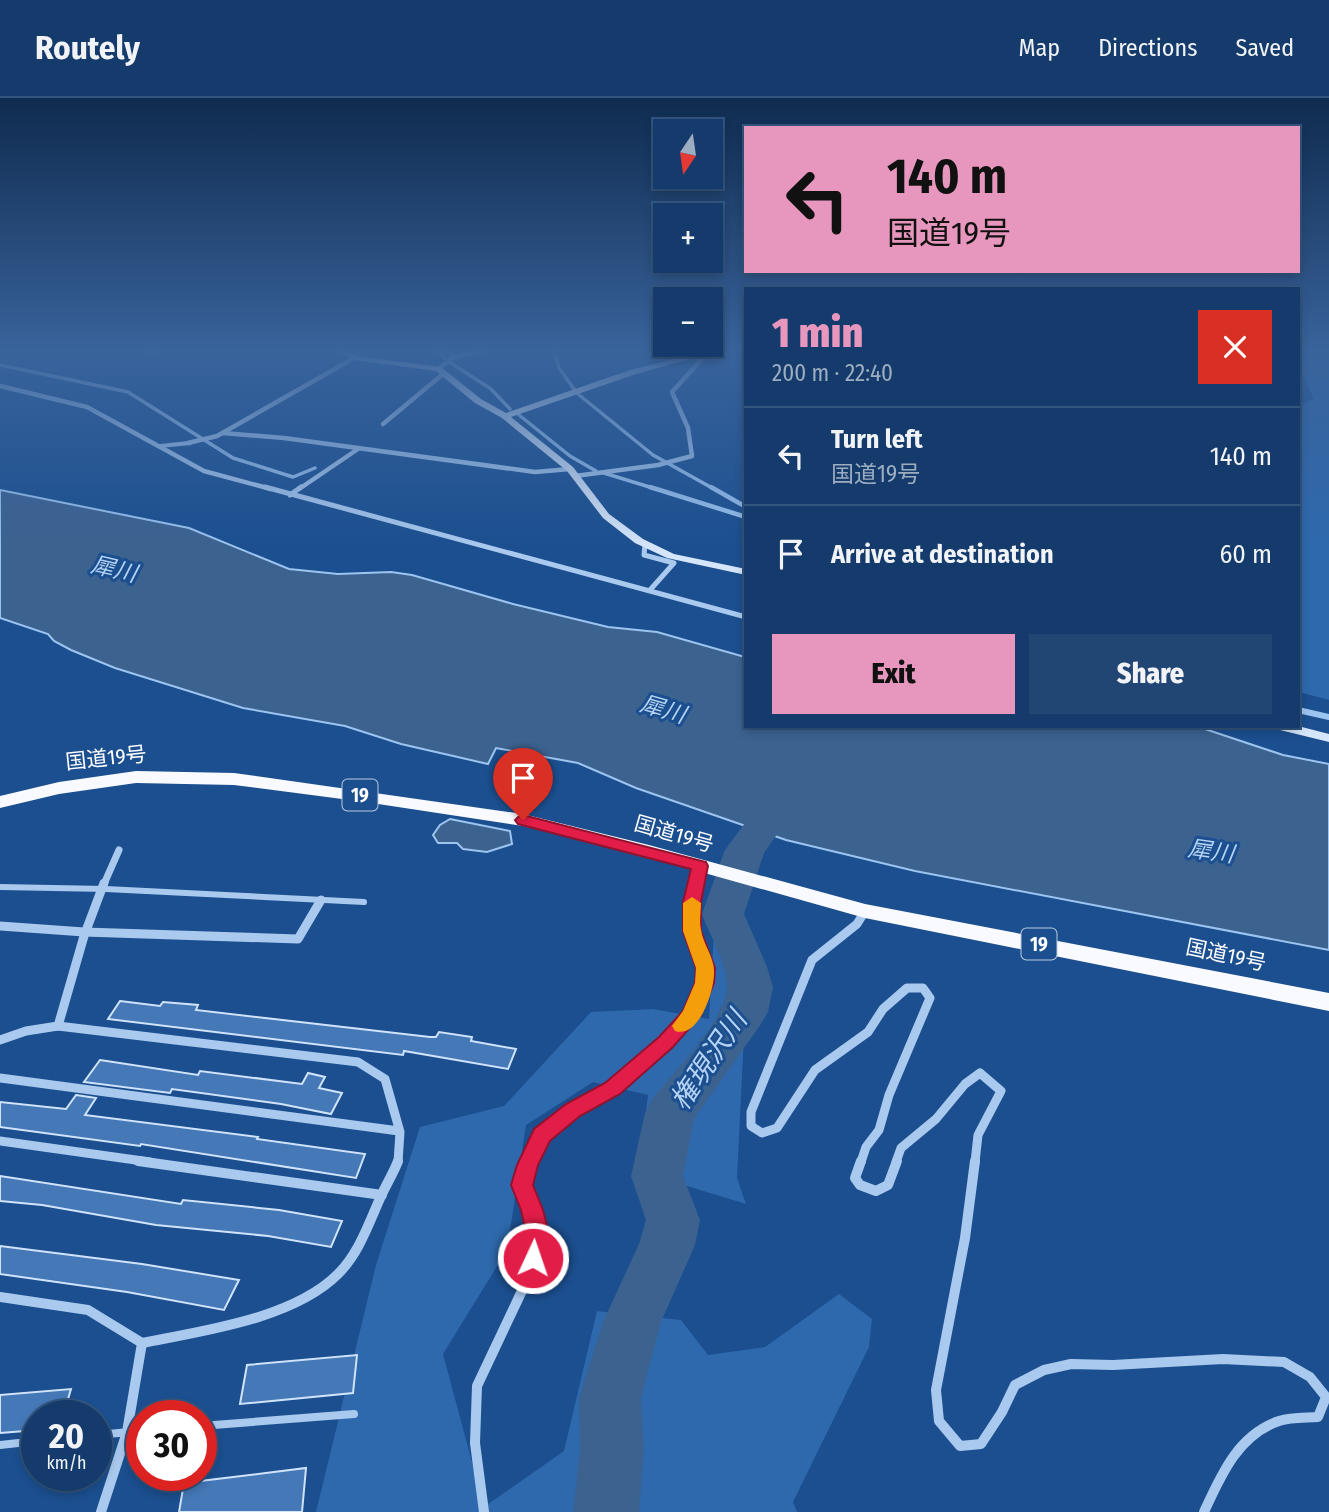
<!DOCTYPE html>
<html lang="en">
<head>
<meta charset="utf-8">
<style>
	:root { --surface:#143b6b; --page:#214673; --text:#f1f3f6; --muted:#9dadc1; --line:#33557e; --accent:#e797bd }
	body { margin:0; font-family:"Fira Sans Condensed","Noto Sans JP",sans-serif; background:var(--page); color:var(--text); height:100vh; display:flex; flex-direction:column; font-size:26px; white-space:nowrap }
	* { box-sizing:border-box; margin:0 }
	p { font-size:23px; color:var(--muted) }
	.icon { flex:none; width:38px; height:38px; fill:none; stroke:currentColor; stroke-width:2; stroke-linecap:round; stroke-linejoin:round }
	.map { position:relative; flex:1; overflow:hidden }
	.drawer { position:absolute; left:744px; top:189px; width:556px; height:441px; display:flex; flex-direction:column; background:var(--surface); border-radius:0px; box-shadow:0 4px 10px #0003,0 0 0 2px var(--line) }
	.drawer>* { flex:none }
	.top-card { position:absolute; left:744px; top:28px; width:556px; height:147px; border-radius:0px; box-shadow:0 4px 10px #0003,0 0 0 2px var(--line); background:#e797bd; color:#111; overflow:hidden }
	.needle { width:46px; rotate:193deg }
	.fabs { position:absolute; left:653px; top:21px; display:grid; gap:14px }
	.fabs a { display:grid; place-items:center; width:70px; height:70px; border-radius:0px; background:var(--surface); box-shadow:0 4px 10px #0003,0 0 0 2px var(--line); font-size:35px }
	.speed { position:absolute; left:21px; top:1302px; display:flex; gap:14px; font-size:35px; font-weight:700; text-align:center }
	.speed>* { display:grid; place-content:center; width:91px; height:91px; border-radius:50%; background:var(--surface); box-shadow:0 4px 10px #0003,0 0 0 2px var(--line); line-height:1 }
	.speed small { font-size:18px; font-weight:400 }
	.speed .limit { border:10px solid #d22; background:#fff; color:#111 }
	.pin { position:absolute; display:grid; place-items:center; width:60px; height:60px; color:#fff; margin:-72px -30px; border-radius:50% 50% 50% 0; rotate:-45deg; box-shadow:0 0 7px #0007 }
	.pin .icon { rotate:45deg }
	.me { position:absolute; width:77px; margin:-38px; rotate:3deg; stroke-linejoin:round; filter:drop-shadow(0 0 5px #0008) }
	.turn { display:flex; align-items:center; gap:24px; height:147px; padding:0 28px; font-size:32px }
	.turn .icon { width:91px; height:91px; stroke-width:2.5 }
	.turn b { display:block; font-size:49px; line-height:60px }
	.round { display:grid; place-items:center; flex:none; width:74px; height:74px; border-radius:0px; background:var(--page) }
	.overview { display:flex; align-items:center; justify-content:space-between; height:119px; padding:0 28px }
	h1 { font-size:42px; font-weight:800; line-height:52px; color:var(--accent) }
	.cta { display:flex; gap:14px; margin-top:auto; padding:14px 28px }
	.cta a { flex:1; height:80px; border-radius:0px; background:var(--accent); color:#111; font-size:28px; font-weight:800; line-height:80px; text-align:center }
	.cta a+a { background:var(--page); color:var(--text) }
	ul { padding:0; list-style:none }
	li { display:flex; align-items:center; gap:21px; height:98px; padding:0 28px; border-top:2px solid var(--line) }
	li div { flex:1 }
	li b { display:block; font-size:26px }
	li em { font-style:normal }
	header { display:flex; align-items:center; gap:42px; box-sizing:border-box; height:98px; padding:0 35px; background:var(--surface); border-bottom:2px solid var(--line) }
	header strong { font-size:33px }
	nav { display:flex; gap:38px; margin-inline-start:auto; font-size:24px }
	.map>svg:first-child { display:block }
	.green { fill:#2e69ad }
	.water { fill:#3c6290; stroke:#9cc4f0; stroke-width:2 }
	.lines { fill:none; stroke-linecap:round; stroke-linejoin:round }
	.stream-far2 { stroke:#9cc4f0; stroke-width:3.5 }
	.stream-far1 { stroke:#9cc4f0; stroke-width:4.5 }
	.stream { stroke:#9cc4f0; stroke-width:6 }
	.river { fill:#3c6290; fill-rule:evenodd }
	.building { fill:#4478b7; stroke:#cfe3fa; stroke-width:2 }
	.trunk-tunnel { stroke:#3d69a0; stroke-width:11; stroke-dasharray:11 6; stroke-linecap:butt }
	.service-far1 { stroke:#a9c9ee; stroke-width:6 }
	.service { stroke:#a9c9ee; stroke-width:8 }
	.minor-far4 { stroke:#a9c9ee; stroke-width:4.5 }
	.minor-far3 { stroke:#a9c9ee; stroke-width:5 }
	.minor-far2 { stroke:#a9c9ee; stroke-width:7 }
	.minor-far1 { stroke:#a9c9ee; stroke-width:9 }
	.minor { stroke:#a9c9ee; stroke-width:10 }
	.tertiary { fill:#a9c9ee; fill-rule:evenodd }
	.secondary { fill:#d6e6fa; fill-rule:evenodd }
	.trunk { fill:#f8faff; fill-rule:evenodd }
	.route { fill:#e11d48; stroke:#92132f; stroke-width:2 }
	.slow { fill:#f59e0b }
	.labels { text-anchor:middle; stroke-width:6; stroke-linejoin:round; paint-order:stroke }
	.shield { fill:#1b4f8f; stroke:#bbcadd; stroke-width:2 }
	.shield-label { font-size:19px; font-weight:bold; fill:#fff }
	.street-label { font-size:21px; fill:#fff; stroke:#1b4f8f }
	.water-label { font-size:23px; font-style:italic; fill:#b5d3f5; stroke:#1b4f8f }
	.near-water-label { font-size:28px; font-style:italic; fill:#b5d3f5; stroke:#1b4f8f }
</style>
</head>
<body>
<header>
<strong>Routely</strong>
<nav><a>Map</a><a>Directions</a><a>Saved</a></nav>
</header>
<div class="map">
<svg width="1329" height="1414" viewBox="0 0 1329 1414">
	<rect width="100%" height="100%" fill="#1b4f8f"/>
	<g class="green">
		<path d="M 1298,259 L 1329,263 L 1329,602 L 1299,594 L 1299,307 L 1314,301 L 1305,281 L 1299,278 Z"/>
		<path d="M 714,833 L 749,835 L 737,1080 L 746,1106 L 638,1073 L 648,997 L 593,984 L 526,1027 L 507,1152 L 443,1256 L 484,1409 L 564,1353 L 597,1213 L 681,1222 L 708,1257 L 765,1249 L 839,1196 L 872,1221 L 869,1249 L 793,1404 L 797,1414 L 316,1414 L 376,1167 L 420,1029 L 504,1008 L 591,914 L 653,911 L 709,921 Z"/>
	</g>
	<g class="water">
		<path d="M 0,392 L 189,430 L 289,471 L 338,476 L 391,474 L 412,477 L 513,506 L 608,529 L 657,534 L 745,559 L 746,628 L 1196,628 L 1283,657 L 1329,666 L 1329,852 L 915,773 L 786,742 L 636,690 L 578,665 L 496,650 L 488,666 L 401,646 L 345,628 L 243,610 L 115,570 L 71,552 L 54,543 L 48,536 L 0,520 Z"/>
		<path d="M 450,721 L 510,733 L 512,746 L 487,754 L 463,751 L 457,745 L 438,745 L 433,737 L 440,727 Z"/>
	</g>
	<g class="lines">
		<g class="stream-far2">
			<path d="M 436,252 L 445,260"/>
			<path d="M 554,252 L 559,270 L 574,291"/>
			<path d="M 451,265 L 491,291 L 510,311"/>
			<path d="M 0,267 L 128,294 L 233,360 L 293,379 L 315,370"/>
			<path d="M 578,296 L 653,357 L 714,391"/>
			<path d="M 519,317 L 570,358 L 596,373"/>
			<path d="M 604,375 L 656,391"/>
		</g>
		<g class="stream-far1">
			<path d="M 650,389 L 746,419"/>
			<path d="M 711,389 L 746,409"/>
		</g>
		<path class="stream" d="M 1298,612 L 1329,619"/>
		<path class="river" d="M 789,681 L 802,684 L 808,692 L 764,755 L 744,816 L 767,869 L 773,889 L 768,914 L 761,926 L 694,1021 L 683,1078 L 700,1122 L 695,1147 L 661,1224 L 641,1300 L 644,1353 L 639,1414 L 573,1414 L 580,1353 L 579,1300 L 603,1224 L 639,1146 L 646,1122 L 631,1078 L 645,1015 L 652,1001 C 672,977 728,918 727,888 C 726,864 710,838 702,816 L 724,754 L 730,745 L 776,684 Z"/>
	</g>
	<g class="building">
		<path d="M 120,903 L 160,908 L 163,904 L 198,907 L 196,912 L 430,939 L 436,939 L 439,934 L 472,939 L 471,943 L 516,951 L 508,971 L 404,953 L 403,957 L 108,921 Z"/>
		<path d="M 100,962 L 198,977 L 200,973 L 302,986 L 308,975 L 325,979 L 319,990 L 342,995 L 331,1016 L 281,1006 L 172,991 L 170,995 L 84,984 Z"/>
		<path d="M 76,997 L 96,1000 L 85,1017 L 258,1039 L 257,1041 L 365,1056 L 356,1080 L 141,1046 L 140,1048 L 0,1029 L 0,1004 L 66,1011 Z"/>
		<path d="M 0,1078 L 181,1106 L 183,1102 L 279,1112 L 342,1123 L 331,1149 L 268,1138 L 156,1127 L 42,1107 L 0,1103 Z"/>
		<path d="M 0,1148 L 142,1166 L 239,1182 L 224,1212 L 127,1194 L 0,1176 Z"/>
		<path d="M 357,1257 L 353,1295 L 240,1306 L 247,1267 Z"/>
		<path d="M 71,1291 L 63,1318 L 37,1318 L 37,1332 L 0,1335 L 0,1297 Z"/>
		<path d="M 306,1370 L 302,1414 L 179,1414 L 184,1385 Z"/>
	</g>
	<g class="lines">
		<path class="trunk-tunnel" d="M 1298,272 L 1329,276"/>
		<path class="service-far1" d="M 0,789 L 106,791 L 364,804"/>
		<g class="service">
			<path d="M 201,1328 L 354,1316"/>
			<path d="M 96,1337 L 142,1333"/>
			<path d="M 0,1347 L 37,1343"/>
		</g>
		<g class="minor-far4">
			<path d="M 143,252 L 153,254"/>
			<path d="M 444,252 L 454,259"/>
			<path d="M 438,271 L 454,259 L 489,252"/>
			<path d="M 0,288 L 87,309 L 204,373 L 271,391"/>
			<path d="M 383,326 L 443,276"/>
			<path d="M 223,335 L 284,340 L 535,374 L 570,371"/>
			<path d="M 188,345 L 217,338 L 354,260"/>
			<path d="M 575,378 L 658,367 L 692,358 L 688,330 L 672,294 L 709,253"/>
			<path d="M 299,391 L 358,351"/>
		</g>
		<g class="minor-far3">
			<path d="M 265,389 L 746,519"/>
			<path d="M 290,397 L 301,389"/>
			<path d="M 645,446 L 644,457 L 674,465 L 650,492"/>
		</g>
		<g class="minor-far2">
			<path d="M 104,786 L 119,752"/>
			<path d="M 696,786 L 700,768"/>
		</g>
		<g class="minor-far1">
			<path d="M 0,828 L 84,834 L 298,841 L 321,802"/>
			<path d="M 58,928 L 84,838 L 104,785"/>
			<path d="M 0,942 L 26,933 L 58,928 L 358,964 L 385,981 L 400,1034 L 398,1064"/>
			<path d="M 0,980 L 399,1033"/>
			<path d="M 0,1043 L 150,1064"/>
			<path d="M 528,1064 C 533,1055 537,1043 543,1036 C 563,1016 588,1006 611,992 C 641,972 699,920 705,884 C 708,866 695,850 692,833 C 690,817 693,800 696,785"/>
			<path d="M 861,1064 L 866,1049 L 879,1032 L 889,997 L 930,900 L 923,890 L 907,890 L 883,911 L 868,934 L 815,972 L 777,1030 L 762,1035 L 751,1028 L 751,1014 L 812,862 L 857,826 L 865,813"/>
			<path d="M 896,1064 L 901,1050 L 936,1021 L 965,986 L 980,975 L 1001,993 L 978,1037 L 975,1064"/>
		</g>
		<g class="minor">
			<path d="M 138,1063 L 382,1097"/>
			<path d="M 861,1063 L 855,1080 L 860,1087 L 876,1093 L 888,1087 L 897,1063"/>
			<path d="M 975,1063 L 965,1140 L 936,1292 L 939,1323 L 960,1348 L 981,1346 L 1002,1314 L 1015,1287 L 1044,1272 L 1071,1266 L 1113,1267 L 1223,1261 L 1284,1264 L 1310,1279 L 1326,1299 L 1318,1319 C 1305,1320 1292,1319 1279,1323 C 1238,1337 1221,1377 1204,1414"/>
			<path d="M 0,1199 L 88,1212 L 142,1245 L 127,1334 L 101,1414"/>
			<path d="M 142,1245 C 202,1233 293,1221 338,1176 C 360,1154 369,1124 382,1096 C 387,1085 394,1074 398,1063"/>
			<path d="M 484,1414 L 475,1345 L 477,1288 L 528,1180 L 538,1139 L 532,1112 L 522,1088 L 529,1063"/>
		</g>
		<path class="tertiary" d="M 188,343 L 192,345 L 191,347 L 160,350 L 156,348 L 160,346 Z"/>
		<g class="secondary">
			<path d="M 336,252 L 345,252 L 356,258 L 441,269 L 481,301 L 506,315 L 630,272 L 710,252 L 722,252 L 636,276 L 511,319 L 573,369 L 609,416 L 643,441 L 674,456 L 746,471 L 746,477 L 667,460 L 635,445 L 603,420 L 567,373 L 502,320 L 475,305 L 436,273 L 354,262 Z"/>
			<path d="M 1275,628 L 1298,628 L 1329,636 L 1329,644 L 1276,631 Z"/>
		</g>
		<path class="trunk" d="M 136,673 L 234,675 L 523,716 L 649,747 L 865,806 L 1329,895 L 1329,913 L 865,820 L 644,758 L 523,728 L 365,704 L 234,687 L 136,685 L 59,696 L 0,710 L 0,698 L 59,684 Z"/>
	</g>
	<linearGradient id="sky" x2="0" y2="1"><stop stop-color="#0f2b4f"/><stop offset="0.56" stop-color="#39639b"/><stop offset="1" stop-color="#39639b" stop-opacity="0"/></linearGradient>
	<rect width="1329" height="450" fill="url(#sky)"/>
	<path class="route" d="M 523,717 L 706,764 L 708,768 L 701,804 L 701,833 L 715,870 L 714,885 L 701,917 L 673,949 L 620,996 L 580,1018 L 550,1043 L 538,1067 L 533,1087 L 543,1112 L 550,1139 L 541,1167 L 533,1170 L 525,1167 L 522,1160 L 527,1139 L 521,1112 L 511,1087 L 517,1067 L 534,1031 L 566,1006 L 605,985 L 659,939 L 683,913 L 695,885 L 696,870 L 683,833 L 683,804 L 691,771 L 518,726 L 515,722 L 518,719 Z"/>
	<path class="slow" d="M 692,799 L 701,805 C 701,813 699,823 701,832 C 703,846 714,859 714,873 C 715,892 699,941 675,933 L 672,928 L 683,913 L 695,885 L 696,870 L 683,833 L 683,805 Z"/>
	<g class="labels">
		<g class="shield">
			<rect x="342.5" y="681.5" width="35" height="31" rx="5"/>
			<rect x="1021.5" y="830.5" width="35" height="31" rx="5"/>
		</g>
		<g class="shield-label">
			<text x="360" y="704">19</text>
			<text x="1039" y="853">19</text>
		</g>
		<g class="street-label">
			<text transform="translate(106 660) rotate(-6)" y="7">国道19号</text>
			<text transform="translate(674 736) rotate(16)" y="7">国道19号</text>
			<text transform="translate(1226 857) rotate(12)" y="7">国道19号</text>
		</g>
		<g class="water-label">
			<text transform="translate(114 471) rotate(13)" y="8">犀川</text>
			<text transform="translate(663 611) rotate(16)" y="8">犀川</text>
			<text transform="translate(1211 753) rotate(8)" y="8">犀川</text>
		</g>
		<g class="near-water-label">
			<text transform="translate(708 962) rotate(-56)" y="10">権現沢川</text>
		</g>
	</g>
</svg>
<div class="fabs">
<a><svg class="needle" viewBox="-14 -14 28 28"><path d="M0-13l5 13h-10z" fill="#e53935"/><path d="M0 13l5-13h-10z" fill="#9dadc1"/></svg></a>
<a>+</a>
<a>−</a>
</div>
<div class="speed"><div>20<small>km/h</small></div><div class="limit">30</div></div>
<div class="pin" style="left:523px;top:722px;background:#d93025"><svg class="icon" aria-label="arrive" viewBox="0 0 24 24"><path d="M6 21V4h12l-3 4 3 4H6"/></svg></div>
<svg class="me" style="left:533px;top:1160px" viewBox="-20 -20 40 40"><circle r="17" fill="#e11d48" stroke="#fff" stroke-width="3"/><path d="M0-11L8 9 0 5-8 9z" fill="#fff"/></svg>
<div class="top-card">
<div class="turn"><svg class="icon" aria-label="left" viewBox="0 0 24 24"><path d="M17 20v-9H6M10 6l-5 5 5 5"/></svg><div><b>140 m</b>国道19号</div></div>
</div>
<section class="drawer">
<div class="overview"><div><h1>1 min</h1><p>200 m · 22:40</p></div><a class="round" style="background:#d93025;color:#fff"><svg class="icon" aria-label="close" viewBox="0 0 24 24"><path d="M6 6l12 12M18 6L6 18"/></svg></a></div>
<ul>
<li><svg class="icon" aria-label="left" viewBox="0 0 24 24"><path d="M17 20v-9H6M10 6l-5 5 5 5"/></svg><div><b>Turn left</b><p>国道19号</p></div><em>140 m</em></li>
<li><svg class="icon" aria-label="arrive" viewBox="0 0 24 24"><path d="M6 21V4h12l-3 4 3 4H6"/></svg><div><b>Arrive at destination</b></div><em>60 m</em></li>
</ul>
<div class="cta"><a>Exit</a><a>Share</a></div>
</section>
</div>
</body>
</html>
